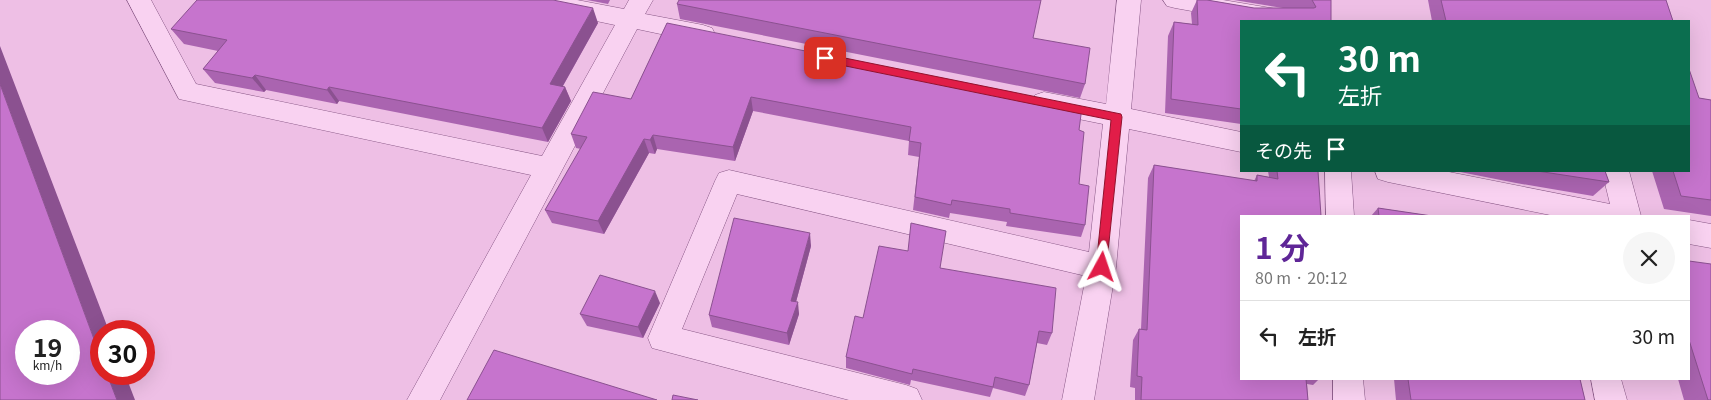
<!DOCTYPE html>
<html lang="ja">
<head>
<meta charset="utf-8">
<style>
	:root { --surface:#fff; --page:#f6f6f6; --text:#222; --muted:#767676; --line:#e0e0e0; --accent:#5f2697 }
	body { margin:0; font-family:Georgia,"Noto Sans JP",serif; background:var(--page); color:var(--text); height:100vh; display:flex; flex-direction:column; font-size:19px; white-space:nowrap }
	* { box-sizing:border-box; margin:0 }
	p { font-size:16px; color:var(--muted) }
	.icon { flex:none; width:28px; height:28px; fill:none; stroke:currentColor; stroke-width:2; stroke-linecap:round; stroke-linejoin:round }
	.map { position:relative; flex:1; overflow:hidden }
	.sheet { position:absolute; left:1240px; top:215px; width:450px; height:165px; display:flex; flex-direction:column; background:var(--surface); border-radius:0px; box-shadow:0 5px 20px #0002 }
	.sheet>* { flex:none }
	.top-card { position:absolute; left:1240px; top:20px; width:450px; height:152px; border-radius:0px; box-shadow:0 5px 20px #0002; background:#0b6e4f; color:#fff; overflow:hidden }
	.speed { position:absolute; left:15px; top:320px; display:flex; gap:10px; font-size:25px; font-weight:700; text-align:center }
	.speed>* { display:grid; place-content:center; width:65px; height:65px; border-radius:50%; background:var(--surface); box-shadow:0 5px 20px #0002; line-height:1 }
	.speed small { font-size:12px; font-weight:400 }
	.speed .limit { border:8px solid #d22; background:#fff; color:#111 }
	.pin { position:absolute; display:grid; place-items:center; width:42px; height:42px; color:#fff; margin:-21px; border-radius:10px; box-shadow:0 2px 8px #0006 }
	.me { position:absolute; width:55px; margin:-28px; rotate:5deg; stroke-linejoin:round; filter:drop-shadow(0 0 4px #0008) }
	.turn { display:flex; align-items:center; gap:18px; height:105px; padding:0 15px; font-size:22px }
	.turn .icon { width:65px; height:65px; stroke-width:2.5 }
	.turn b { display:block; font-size:35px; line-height:42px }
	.then { display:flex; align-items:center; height:48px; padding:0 15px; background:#0003; gap:10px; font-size:19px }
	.round { display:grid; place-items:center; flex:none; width:52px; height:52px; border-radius:26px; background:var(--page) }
	.overview { display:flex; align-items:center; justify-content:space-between; height:85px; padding:0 15px }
	h1 { font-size:30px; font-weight:700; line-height:38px; color:var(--accent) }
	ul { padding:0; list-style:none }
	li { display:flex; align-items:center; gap:15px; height:70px; padding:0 15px; border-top:1px solid var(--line) }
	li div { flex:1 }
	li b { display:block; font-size:19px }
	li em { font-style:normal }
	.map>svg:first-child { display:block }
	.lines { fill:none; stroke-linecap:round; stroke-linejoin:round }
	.minor-casing { stroke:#875785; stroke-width:1 }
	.minor { fill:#f9d2f1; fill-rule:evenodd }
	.wall { fill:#aa64b0 }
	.shaded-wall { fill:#8b5190 }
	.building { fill:#c674cd; stroke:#8b5190; fill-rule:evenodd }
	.route { fill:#e11d48; stroke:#92132f }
</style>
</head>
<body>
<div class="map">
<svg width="1711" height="400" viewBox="0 0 1711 400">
	<rect width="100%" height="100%" fill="#eebfe5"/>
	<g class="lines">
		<g class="minor-casing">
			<g id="minor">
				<path d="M 127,0 L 151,0 L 196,84 L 542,156 L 615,25 L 535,8 L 527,6 L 523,0 L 577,0 L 624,9 L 629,0 L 653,0 L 645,14 L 703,25 L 712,28 L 715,34 L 712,40 L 703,43 L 637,29 L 440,400 L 407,400 L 531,175 L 179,99 Z"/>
				<path d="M 1117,0 L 1141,0 L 1131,109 L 1241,132 L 1241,152 L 1129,129 L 1116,267 L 1094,400 L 1062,400 L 1086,276 L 737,194 L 682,329 L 906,385 L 917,389 L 922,400 L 849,400 L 652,348 L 648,338 L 715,181 L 719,173 L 729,170 L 1089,252 L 1103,124 L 1044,112 L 1035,109 L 1031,102 L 1035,95 L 1044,92 L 1106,104 Z"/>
				<path d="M 1163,0 L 1223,0 L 1294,12 L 1302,15 L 1306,21 L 1247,21 L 1175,8 L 1167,6 Z"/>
				<path d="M 1325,171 L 1351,171 L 1354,216 L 1326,216 Z"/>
				<path d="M 1375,171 L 1444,171 L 1610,204 L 1602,171 L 1629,171 L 1641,216 L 1555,216 L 1388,182 L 1378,179 Z"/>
				<path d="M 1689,220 L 1711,224 L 1711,248 L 1689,244 Z"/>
				<path d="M 1333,379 L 1363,379 L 1365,400 L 1333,400 Z"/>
				<path d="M 1591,379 L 1621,379 L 1627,400 L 1595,400 Z"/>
			</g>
		</g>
		<use href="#minor" class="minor"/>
	</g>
	<g class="wall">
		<path d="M 587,0 L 610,0 L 608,4 Z"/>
		<path d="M 1197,0 L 1207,0 L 1254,8 L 1283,8 L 1234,0 L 1331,0 L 1331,21 L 1241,21 L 1241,124 L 1165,113 L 1168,36 L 1174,22 L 1192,24 L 1191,13 Z"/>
		<path d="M 1428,0 L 1666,0 L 1673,21 L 1432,21 Z"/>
		<path d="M 677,4 L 1033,38 L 1085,84 L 1080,98 L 680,19 Z"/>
		<path d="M 598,23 L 563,86 L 565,87 L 571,101 L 548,142 L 339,101 L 337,104 L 266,90 L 264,92 L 215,83 L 203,69 L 218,51 L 184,44 L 171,29 Z"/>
		<path d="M 667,23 L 1079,130 L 1079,184 L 1085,225 L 1081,237 L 1006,226 L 1007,222 L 950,213 L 949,218 L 913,210 L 919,157 L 908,155 L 909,141 L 753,111 L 735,161 L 657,149 L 655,154 L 649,153 L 604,234 L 552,223 L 545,210 L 581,149 L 576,148 L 571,134 L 631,99 Z"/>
		<path d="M 1699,98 L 1711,100 L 1711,216 L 1664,209 L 1652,171 L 1689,171 Z"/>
		<path d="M 1154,165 L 1254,181 L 1257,175 L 1269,177 L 1268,171 L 1318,171 L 1241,216 L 1241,379 L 1319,379 L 1313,385 L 1307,384 L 1308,400 L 1135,400 L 1135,388 L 1130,387 L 1133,340 L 1139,329 L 1141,329 L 1148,178 Z"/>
		<path d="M 1455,171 L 1605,171 L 1609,182 L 1593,196 L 1516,183 Z"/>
		<path d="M 1378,208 L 1432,216 L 1371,216 Z"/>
		<path d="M 811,246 L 796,302 L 799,314 L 789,345 L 712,327 L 709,315 Z"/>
		<path d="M 1689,261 L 1711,400 L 1684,400 L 1678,379 L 1689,379 Z"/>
		<path d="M 940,268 L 1052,333 L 1047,345 L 1037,343 L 1029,385 L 1025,396 L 993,388 L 990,397 L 911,380 L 910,385 L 846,368 L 846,357 L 863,318 Z"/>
		<path d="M 660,303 L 643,338 L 587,326 L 580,314 Z"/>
		<path d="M 1394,379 L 1580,379 L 1585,400 L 1396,400 Z"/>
	</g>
	<g class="shaded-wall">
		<path d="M 593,8 L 598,23 L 556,98 L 550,84 Z"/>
		<path d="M 0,46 L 109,331 L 101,331 L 101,358 L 0,84 Z"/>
		<path d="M 255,75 L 266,90 L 264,92 L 252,78 Z"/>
		<path d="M 329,87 L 339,101 L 337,104 L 327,90 Z"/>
		<path d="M 565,87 L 571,101 L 548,142 L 542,128 Z"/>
		<path d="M 751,97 L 753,111 L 735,161 L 733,147 Z"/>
		<path d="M 653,135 L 657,149 L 655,154 L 650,140 Z"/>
		<path d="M 644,139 L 649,153 L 604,234 L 598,221 Z"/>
		<path d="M 810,233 L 811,246 L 793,313 L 791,301 Z"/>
		<path d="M 655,291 L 660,303 L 643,338 L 638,327 Z"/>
		<path d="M 798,302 L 799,314 L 789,345 L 787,333 Z"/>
		<path d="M 107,374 L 125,374 L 135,400 L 117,400 Z"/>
	</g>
	<g class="building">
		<path d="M 197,0 L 553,0 L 593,8 L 550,84 L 565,87 L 542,128 L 329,87 L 327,90 L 255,75 L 252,78 L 203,69 L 227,40 L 171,29 Z"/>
		<path d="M 679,0 L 1041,0 L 1033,38 L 1090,48 L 1085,84 L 677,4 Z"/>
		<path d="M 1197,0 L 1207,0 L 1254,8 L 1314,8 L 1316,7 L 1312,0 L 1331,0 L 1331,21 L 1241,21 L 1241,109 L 1171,99 L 1174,22 L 1198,25 Z"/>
		<path d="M 1441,0 L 1666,0 L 1673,21 L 1446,21 Z"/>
		<path d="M 667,23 L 1082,107 L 1079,130 L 1084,132 L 1079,184 L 1089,186 L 1085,225 L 1010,213 L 1010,209 L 952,200 L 951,205 L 915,197 L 921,143 L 909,141 L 911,127 L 751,97 L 733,147 L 653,135 L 650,140 L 644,139 L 598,221 L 545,210 L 587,137 L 571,134 L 593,92 L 631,99 Z"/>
		<path d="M 1689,69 L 1699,98 L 1711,100 L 1711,200 L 1681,196 L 1673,171 L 1689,171 Z"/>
		<path d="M 0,84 L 101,358 L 101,374 L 107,374 L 117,400 L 0,400 ZM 26,331 L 69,331 L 69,374 L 26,374 Z"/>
		<path d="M 1154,165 L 1257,181 L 1257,175 L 1278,179 L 1277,171 L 1318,171 L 1321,216 L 1241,216 L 1241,379 L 1306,379 L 1308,400 L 1141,400 L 1142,377 L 1137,376 L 1139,329 L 1147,330 Z"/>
		<path d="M 1537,171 L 1605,171 L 1609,182 Z"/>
		<path d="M 1378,208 L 1432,216 L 1379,216 Z"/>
		<path d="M 734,218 L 810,233 L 791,301 L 798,302 L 787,333 L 709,315 Z"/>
		<path d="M 911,223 L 946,231 L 940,268 L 1056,288 L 1052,333 L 1039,331 L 1029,385 L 995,377 L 993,387 L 913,369 L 912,374 L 846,357 L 855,316 L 863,318 L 879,246 L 908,251 Z"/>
		<path d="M 1689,261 L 1711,264 L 1711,400 L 1708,400 L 1689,340 Z"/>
		<path d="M 600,275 L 655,291 L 638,327 L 580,314 Z"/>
		<path d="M 494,350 L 657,400 L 467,400 Z"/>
		<path d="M 1408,379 L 1580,379 L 1585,400 L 1411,400 Z"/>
		<path d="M 673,395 L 698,400 L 672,400 Z"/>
	</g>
	<path class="route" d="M 825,54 L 1121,114 L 1122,117 L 1106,271 L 1102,273 L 1098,271 L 1096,267 L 1111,120 L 821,61 L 821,56 Z"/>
</svg>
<div class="speed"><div>19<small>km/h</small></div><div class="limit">30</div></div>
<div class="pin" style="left:825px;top:58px;background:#d93025"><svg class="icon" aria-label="arrive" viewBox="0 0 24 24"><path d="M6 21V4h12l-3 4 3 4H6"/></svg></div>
<svg class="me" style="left:1102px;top:267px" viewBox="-20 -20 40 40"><path d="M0-17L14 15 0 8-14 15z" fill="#e11d48" stroke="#fff" stroke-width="4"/></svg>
<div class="top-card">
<div class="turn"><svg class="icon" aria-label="left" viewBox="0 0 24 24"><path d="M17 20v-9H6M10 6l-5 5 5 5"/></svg><div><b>30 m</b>左折</div></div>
<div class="then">その先<svg class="icon" aria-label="arrive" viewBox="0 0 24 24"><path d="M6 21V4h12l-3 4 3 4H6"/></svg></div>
</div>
<section class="sheet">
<div class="overview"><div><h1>1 分</h1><p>80 m · 20:12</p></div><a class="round"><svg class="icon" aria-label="close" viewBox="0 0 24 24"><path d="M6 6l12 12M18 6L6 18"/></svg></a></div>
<ul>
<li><svg class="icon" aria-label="left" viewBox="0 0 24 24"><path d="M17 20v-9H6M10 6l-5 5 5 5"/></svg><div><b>左折</b></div><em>30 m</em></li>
</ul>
</section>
</div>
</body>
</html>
